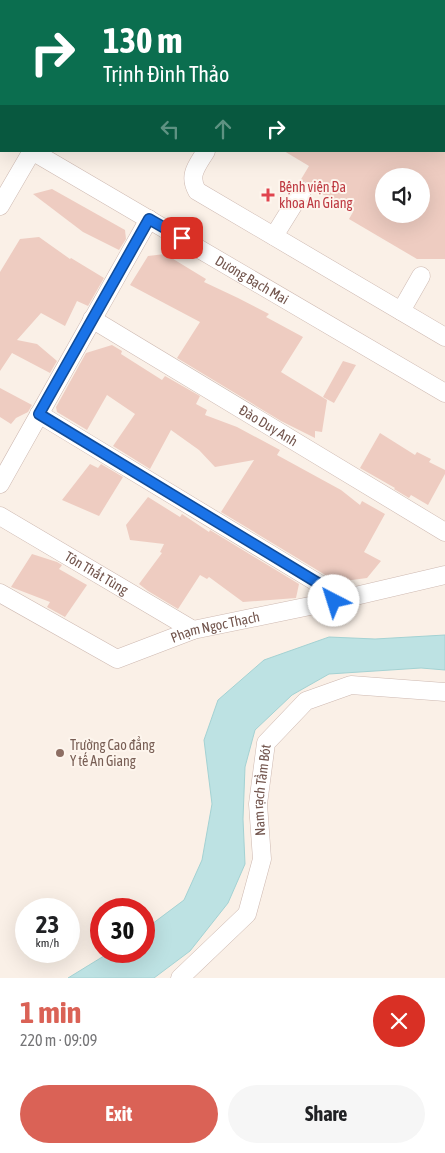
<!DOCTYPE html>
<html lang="en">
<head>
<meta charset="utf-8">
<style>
	:root { --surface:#fff; --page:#f6f6f6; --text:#202124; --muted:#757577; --accent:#da6256 }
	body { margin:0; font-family:"Asap Condensed",sans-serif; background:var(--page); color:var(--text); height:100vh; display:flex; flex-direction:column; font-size:19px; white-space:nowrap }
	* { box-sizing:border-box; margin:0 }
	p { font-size:16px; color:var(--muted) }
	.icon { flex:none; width:28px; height:28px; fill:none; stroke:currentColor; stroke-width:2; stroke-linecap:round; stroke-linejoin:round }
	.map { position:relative; height:978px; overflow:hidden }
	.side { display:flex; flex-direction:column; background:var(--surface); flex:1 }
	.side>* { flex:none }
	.guide { position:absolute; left:0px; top:0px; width:445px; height:152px; box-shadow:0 5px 20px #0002; background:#0b6e4f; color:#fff; overflow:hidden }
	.buttons { position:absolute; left:375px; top:168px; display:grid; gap:10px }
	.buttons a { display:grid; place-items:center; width:55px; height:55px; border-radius:50%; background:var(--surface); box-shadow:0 5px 20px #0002; font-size:25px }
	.speed { position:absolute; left:15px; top:898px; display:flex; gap:10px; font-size:25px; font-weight:700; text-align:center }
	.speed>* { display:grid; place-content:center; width:65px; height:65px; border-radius:50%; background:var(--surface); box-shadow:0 5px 20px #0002; line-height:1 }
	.speed small { font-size:12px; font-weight:400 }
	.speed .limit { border:8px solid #d22; background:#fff; color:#111 }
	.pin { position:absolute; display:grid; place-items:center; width:42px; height:42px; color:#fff; margin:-21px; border-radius:10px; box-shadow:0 2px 8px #0006 }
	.me { position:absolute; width:55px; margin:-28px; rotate:320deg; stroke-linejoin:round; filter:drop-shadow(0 0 4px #0008) }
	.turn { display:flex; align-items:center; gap:18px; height:105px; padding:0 20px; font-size:22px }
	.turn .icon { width:65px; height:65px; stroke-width:2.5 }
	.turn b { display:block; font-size:35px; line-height:42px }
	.lanes { display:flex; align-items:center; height:48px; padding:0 20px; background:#0003; justify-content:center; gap:25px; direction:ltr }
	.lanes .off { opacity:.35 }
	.round { display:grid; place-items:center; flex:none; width:52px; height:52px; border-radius:26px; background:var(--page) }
	.summary { display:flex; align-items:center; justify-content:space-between; height:85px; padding:0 20px }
	h1 { font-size:30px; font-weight:700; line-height:38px; color:var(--accent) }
	.primary-button { display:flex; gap:10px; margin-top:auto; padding:10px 20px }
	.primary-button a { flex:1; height:58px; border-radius:30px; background:var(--accent); color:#fff; font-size:20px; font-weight:700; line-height:58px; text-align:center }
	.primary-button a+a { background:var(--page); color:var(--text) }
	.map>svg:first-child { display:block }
	.water { fill:#bde2e3; stroke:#a4d2d3 }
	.building { fill:#eeccc1; fill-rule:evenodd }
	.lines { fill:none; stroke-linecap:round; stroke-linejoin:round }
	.minor-casing { stroke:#ceb9b1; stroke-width:19 }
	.minor { stroke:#fff; stroke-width:18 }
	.route-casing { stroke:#114b97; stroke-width:12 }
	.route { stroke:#1a73e8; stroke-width:9 }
	.health-dot { fill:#e0444e; stroke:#fdf5ed; stroke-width:2 }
	.education-dot { fill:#8d6e63; stroke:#fdf5ed; stroke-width:2 }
	.labels { text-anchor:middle; stroke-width:4; stroke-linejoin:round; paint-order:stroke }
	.health-label { font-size:14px; fill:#be3a42; stroke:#fdf5ed; text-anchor:start }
	.street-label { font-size:14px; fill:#72554d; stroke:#fdf5ed }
	.education-label { font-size:14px; fill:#785e54; stroke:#fdf5ed; text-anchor:start }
</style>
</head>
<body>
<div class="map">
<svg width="445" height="978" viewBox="0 0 445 978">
	<rect width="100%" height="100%" fill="#faf0e7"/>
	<path class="water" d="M 445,635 L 445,670 L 421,668 L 329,674 L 292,695 L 255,730 L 245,767 L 243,819 L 245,864 L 228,903 L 190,951 L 154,978 L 68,978 L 112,951 L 144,951 L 144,930 L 184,900 L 202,860 L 212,804 L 204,740 L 218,700 L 264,660 L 329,637 L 375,639 Z"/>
	<g class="building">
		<path d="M 284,151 L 445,151 L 445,259 L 417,259 L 349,219 L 353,212 L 312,188 L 307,182 L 300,181 L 309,166 ZM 384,176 L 421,176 L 421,214 L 384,214 Z"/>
		<path d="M 52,189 L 125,230 L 126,239 L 119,250 L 83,232 L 33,194 Z"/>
		<path d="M 39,237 L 70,259 L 71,258 L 104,278 L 88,306 L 77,301 L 65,326 L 41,313 L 17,340 L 37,344 L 57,361 L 50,373 L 12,353 L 0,371 L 0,272 L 20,239 Z"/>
		<path d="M 165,254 L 206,279 L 204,282 L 238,298 L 269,314 L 266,317 L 303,337 L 281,372 L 327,400 L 322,432 L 315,431 L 315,438 L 281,421 L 177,358 L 200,322 L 130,285 L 148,256 Z"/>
		<path d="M 112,345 L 122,351 L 121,354 L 162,380 L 165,376 L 200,396 L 196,404 L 207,410 L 205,415 L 237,427 L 280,450 L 277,455 L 341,490 L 360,505 L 362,501 L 385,514 L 364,552 L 381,561 L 367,578 L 337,582 L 221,512 L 254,460 L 215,467 L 199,450 L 171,430 L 150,469 L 113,446 L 135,414 L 107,395 L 87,430 L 57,412 L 56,407 L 86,353 Z"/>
		<path d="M 343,361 L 356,365 L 334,403 L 323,397 Z"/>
		<path d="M 0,388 L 32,405 L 28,412 L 16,418 L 11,424 L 0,417 Z"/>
		<path d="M 380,433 L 415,455 L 417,452 L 431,459 L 429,462 L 445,470 L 445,474 L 428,505 L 411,495 L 409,498 L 394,489 L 395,488 L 360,468 Z"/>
		<path d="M 90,464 L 98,468 L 101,464 L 123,477 L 99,516 L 62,500 Z"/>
		<path d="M 148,497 L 180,517 L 182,514 L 209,532 L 210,530 L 299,584 L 296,598 L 243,602 L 209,577 L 207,579 L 200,575 L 178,609 L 148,591 L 139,584 L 162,553 L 160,552 L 164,544 L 130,540 L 126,525 Z"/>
		<path d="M 32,554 L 57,562 L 62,565 L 59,569 L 87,585 L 65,617 L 47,607 L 50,602 L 11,587 Z"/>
	</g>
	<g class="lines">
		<g class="minor-casing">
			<g id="minor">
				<path d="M 117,1 L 118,0"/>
				<path d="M 246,1 L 247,0"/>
				<path id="s1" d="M 32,151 L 445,393"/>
				<path d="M 206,151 C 197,166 188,175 197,191 L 445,337"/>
				<path d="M 0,206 L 32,151"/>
				<path d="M 274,236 L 302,191"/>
				<path d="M 401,311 L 421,276"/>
				<path id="s2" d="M 92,319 L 445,532"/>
				<path d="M 39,414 L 331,591 L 334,601"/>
				<path d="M 0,484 L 149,219"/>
				<path id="s3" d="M 0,516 L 193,630"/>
				<path id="s4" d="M 0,593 L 117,659 L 193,630 L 334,601 L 445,575"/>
				<path id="s5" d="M 180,978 L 247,914 L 262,859 L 258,804 L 266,743 L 306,701 L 351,685 L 445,692"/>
			</g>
		</g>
		<use href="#minor" class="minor"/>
	</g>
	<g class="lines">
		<g class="route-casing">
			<path id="route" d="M 182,238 L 149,219 L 39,414 L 331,591 L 334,601"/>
		</g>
		<use href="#route" class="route"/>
	</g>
	<path class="health-dot" d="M265.5 187.5h5v5h5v5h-5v5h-5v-5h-5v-5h5z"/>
	<circle class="education-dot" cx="60" cy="753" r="5"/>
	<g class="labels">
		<g class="health-label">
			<text x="279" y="192">Bệnh viện Đa<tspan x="279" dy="16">khoa An Giang</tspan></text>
		</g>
		<g class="street-label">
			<text dy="5" stroke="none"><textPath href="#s1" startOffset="255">Dương Bạch Mai</textPath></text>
			<text dy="5" stroke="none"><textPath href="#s2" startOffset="206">Đào Duy Anh</textPath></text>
			<text dy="5" stroke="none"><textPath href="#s3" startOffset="112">Tôn Thất Tùng</textPath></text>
			<text dy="5" stroke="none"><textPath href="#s4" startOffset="238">Phạm Ngọc Thạch</textPath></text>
			<text dy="5" stroke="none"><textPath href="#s5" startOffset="219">Nam rạch Tầm Bót</textPath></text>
		</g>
		<g class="education-label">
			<text x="70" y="750">Trường Cao đẳng<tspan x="70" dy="16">Y tế An Giang</tspan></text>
		</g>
	</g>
</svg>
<div class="buttons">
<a><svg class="icon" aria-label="sound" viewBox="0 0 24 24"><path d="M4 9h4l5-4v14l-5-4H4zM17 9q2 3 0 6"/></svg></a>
</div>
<div class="speed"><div>23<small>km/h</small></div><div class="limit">30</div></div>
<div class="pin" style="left:182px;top:238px;background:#d93025"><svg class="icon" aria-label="arrive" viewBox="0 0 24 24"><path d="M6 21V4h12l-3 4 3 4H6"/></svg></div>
<svg class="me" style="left:334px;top:601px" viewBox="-20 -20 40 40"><circle r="19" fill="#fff"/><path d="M0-13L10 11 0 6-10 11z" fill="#1a73e8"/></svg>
<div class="guide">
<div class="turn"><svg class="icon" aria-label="right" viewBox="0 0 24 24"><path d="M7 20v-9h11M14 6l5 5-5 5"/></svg><div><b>130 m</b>Trịnh Đình Thảo</div></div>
<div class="lanes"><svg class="icon off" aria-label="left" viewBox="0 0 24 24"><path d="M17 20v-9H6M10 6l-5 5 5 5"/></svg><svg class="icon off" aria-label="ahead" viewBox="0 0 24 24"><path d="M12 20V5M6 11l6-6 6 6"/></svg><svg class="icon" aria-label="right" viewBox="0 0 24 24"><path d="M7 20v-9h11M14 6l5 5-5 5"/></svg></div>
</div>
</div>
<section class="side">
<div class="summary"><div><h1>1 min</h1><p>220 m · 09:09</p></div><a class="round" style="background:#d93025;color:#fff"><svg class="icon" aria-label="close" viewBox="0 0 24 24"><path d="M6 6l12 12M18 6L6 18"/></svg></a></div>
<div class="primary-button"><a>Exit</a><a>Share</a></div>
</section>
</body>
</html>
